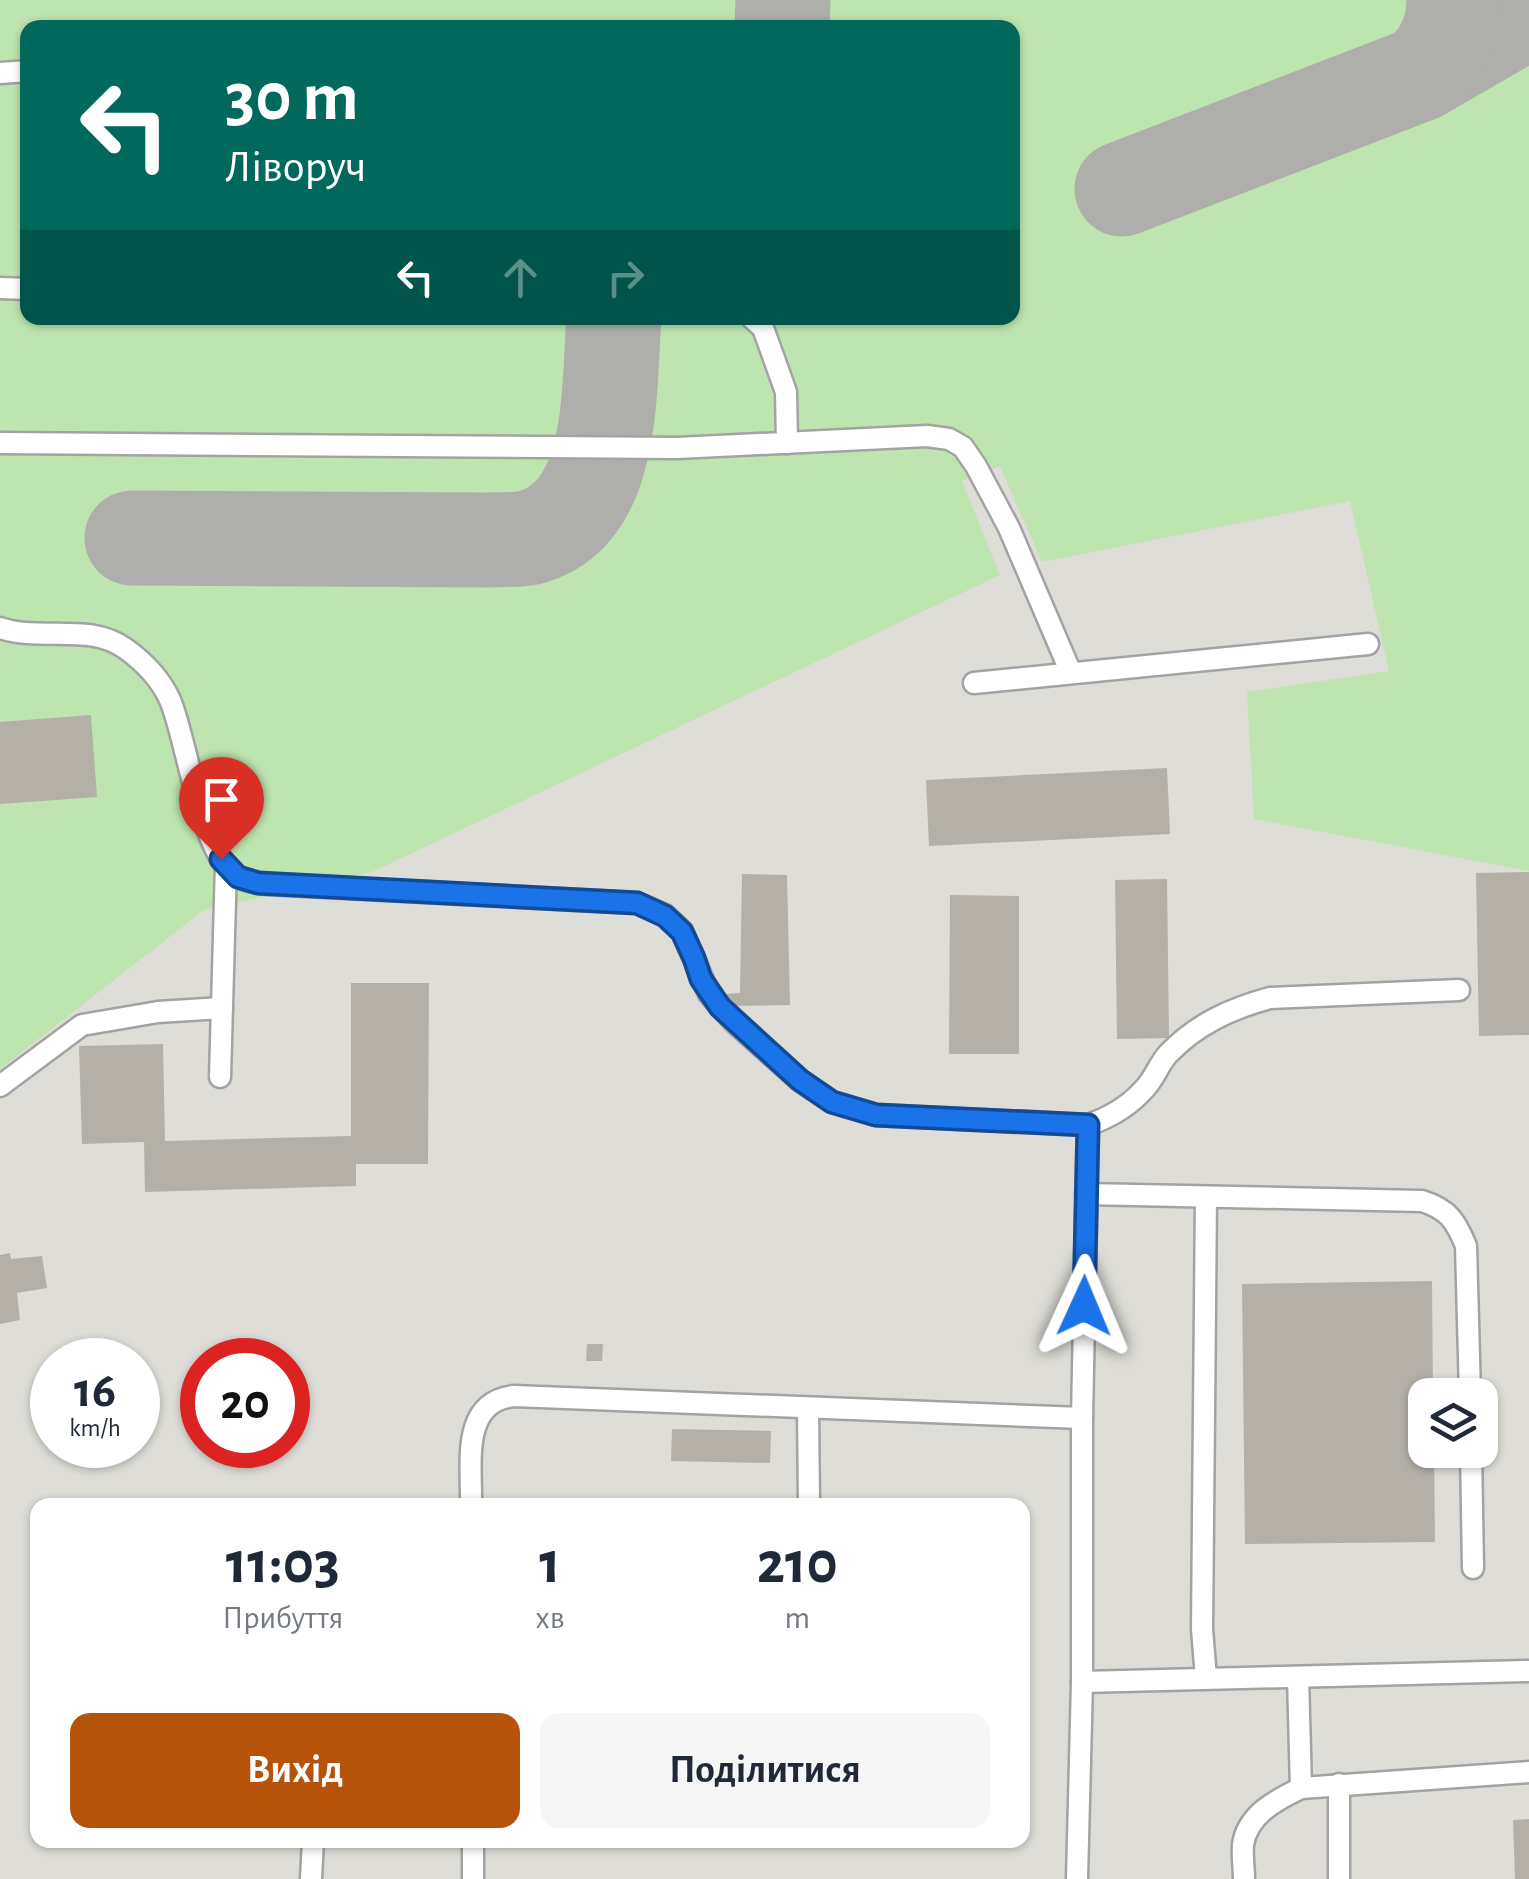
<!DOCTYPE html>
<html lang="uk">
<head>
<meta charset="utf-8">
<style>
	:root { --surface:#fff; --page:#f6f6f7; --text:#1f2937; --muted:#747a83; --accent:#b45309 }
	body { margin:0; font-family:"Alegreya Sans",sans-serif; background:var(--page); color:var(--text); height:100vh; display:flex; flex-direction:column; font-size:38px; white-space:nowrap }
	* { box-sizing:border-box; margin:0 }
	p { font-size:32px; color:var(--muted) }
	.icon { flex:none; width:55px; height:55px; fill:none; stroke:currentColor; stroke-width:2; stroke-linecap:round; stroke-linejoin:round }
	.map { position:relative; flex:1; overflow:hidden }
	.sheet { position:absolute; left:30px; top:1498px; width:1000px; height:350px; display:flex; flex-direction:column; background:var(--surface); border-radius:20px; box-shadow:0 2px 8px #0004 }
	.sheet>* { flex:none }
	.banner { position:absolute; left:20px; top:20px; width:1000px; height:305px; border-radius:20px; box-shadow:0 2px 8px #0004; background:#00695c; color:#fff; overflow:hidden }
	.fabs { position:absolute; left:1408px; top:1378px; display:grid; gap:20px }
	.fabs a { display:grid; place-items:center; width:90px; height:90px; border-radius:20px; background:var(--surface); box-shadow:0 2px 8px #0004; font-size:50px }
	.speed { position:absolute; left:30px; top:1338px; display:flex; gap:20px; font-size:50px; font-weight:700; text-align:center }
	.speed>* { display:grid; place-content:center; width:130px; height:130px; border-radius:50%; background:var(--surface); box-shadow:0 2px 8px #0004; line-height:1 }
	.speed small { font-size:25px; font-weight:400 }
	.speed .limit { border:15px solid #d22; background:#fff; color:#111 }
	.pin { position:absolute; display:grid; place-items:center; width:85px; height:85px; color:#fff; margin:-102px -42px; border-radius:50% 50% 50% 0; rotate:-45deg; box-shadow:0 0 10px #0007 }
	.pin .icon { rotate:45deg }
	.me { position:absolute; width:110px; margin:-55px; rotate:1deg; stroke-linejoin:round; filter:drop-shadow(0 0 8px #0008) }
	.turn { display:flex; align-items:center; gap:35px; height:210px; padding:0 40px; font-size:45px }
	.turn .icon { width:130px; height:130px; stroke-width:2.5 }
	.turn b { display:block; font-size:70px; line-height:85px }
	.lanes { display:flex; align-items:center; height:95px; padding:0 40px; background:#0003; justify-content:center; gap:50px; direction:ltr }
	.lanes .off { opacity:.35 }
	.eta { display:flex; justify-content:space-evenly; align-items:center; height:170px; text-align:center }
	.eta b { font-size:60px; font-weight:700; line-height:70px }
	.action { display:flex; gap:20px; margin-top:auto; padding:20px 40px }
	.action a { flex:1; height:115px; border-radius:20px; background:var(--accent); color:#fff; font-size:40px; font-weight:700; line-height:115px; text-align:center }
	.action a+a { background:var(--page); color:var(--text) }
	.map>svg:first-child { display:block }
	.airport { fill:#deddd7; fill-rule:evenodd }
	.grass { fill:#bee5af; fill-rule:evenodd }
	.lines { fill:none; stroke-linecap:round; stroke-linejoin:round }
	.taxiway { stroke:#aeaeaa; stroke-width:95 }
	.building { fill:#b4b0a8 }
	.lane-casing { stroke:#a3a3a3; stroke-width:25 }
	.lane { stroke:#fff; stroke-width:20 }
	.route-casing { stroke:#114b97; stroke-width:25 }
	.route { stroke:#1a73e8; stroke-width:18 }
</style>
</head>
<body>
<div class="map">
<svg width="1529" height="1879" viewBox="0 0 1529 1879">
	<rect width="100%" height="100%" fill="#efeee6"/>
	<path class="airport" d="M 0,0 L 1529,0 L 1529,1879 L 0,1879 ZM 28,28 L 1012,28 L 1012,318 L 28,318 ZM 52,1360 L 138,1360 L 138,1445 L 52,1445 ZM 202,1360 L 288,1360 L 288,1445 L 202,1445 ZM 1425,1395 L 1480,1395 L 1480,1450 L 1425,1450 ZM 38,1505 L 1022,1505 L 1022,1840 L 38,1840 Z"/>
	<path class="grass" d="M 0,0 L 1529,0 L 1529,871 L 1254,819 L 1247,692 L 1389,671 L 1350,501 L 1042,562 L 1000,466 L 962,481 L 1000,575 L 372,872 L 204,910 L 0,1069 ZM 28,28 L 1012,28 L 1012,318 L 28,318 Z"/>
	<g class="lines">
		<g class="taxiway">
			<path d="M 782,28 L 783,0"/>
			<path d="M 1420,74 L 1529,11"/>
			<path d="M 1122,189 L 1420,74 C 1443,55 1454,30 1454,0"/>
			<path d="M 132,538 L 486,540 C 500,539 518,541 532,537 C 617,512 608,386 614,318"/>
		</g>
	</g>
	<g class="building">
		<path d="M 91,715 L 97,797 L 0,804 L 0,722 Z"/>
		<path d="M 1167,768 L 1170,834 L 929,846 L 926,780 Z"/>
		<path d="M 1529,872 L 1529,1035 L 1479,1036 L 1476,873 Z"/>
		<path d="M 742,874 L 787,875 L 790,1005 L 725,1006 L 727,994 L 740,993 Z"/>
		<path d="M 1167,879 L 1169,1038 L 1117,1039 L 1115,880 Z"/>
		<path d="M 950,895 L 1019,896 L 1019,1054 L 949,1054 Z"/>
		<path d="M 351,983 L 429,983 L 428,1164 L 356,1164 L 356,1186 L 145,1192 L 144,1142 L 82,1144 L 79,1046 L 163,1044 L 165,1141 L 351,1136 Z"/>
		<path d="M 10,1253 L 11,1259 L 42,1256 L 47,1288 L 17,1293 L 20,1320 L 0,1324 L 0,1255 Z"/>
		<path d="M 1432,1281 L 1433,1395 L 1425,1395 L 1425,1450 L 1434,1450 L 1435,1542 L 1245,1544 L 1242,1284 Z"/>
		<path d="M 587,1344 L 603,1344 L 602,1361 L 586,1361 Z"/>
		<path d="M 672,1429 L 771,1431 L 770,1463 L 671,1461 Z"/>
		<path d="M 1529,1819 L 1529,1879 L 1515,1879 L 1513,1820 Z"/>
	</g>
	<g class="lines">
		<g class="lane-casing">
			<g id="lane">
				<path d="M 0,73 L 28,71"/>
				<path d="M 0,288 L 28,289"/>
				<path d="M 752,318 L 763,328 L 786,392 L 787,443"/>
				<path d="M 0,443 L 677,448 L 927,436 L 949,439 L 963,447 L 976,466 L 1009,528 L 1071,673"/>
				<path d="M 0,628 C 41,642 89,622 126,649 C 144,662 161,680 170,700 C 187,739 201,857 238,877 C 246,881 258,883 267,884 L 637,903 L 665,915 L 682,931 L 709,994 L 734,1022 L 799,1080 L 832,1102 L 876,1115 L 1088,1125 C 1111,1117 1130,1106 1146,1087 C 1155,1077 1159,1064 1168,1054 C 1197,1024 1230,1009 1270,998 L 1459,990"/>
				<path d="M 974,683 L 1368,644"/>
				<path d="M 220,1077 L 226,865"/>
				<path d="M 0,1086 L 82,1025 L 158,1012 L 222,1008"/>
				<path d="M 1086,1194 L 1422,1201 C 1448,1209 1456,1221 1466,1246 L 1470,1395"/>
				<path d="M 808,1408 L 809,1505"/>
				<path d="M 1471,1450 L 1473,1568"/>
				<path d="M 471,1505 C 472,1464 460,1402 514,1396 L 1082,1418"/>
				<path d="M 1298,1677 L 1301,1788"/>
				<path d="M 1206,1678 L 1202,1629 L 1206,1197"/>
				<path d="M 1082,1682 L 1529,1671"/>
				<path d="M 1339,1784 L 1339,1879"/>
				<path d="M 311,1879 L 313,1840"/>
				<path d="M 473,1879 L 473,1840"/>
				<path d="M 1077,1879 L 1082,1682 L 1082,1418 L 1088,1125"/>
				<path d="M 1244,1879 C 1244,1868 1242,1856 1243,1845 C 1247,1815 1276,1800 1301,1788 L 1529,1772"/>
			</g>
		</g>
		<use href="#lane" class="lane"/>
	</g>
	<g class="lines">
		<g class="route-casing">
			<path id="route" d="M 221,859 L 238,877 L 258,883 L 637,903 L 665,916 L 682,932 L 694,958 L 701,979 L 720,1007 L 800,1080 L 832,1102 L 876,1115 L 1088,1125 L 1084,1306"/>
		</g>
		<use href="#route" class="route"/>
	</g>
</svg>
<div class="fabs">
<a><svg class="icon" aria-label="layers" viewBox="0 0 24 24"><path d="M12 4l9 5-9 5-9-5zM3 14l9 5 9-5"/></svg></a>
</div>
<div class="speed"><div>16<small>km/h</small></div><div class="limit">20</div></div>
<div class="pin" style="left:221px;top:859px;background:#d93025"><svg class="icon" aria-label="arrive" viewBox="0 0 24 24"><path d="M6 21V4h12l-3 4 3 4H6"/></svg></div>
<svg class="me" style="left:1084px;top:1306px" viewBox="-20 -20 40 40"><path d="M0-17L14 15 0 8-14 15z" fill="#1a73e8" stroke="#fff" stroke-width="4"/></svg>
<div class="banner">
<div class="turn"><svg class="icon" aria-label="left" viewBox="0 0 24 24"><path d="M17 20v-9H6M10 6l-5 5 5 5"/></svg><div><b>30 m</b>Ліворуч</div></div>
<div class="lanes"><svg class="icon" aria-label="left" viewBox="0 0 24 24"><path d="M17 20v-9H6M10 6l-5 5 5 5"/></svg><svg class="icon off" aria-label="ahead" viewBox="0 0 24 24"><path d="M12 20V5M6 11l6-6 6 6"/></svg><svg class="icon off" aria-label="right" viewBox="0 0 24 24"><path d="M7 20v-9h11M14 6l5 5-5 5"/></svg></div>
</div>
<section class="sheet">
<div class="eta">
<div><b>11:03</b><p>Прибуття</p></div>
<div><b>1</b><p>хв</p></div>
<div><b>210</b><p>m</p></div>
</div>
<div class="action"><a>Вихід</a><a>Поділитися</a></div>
</section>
</div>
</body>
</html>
